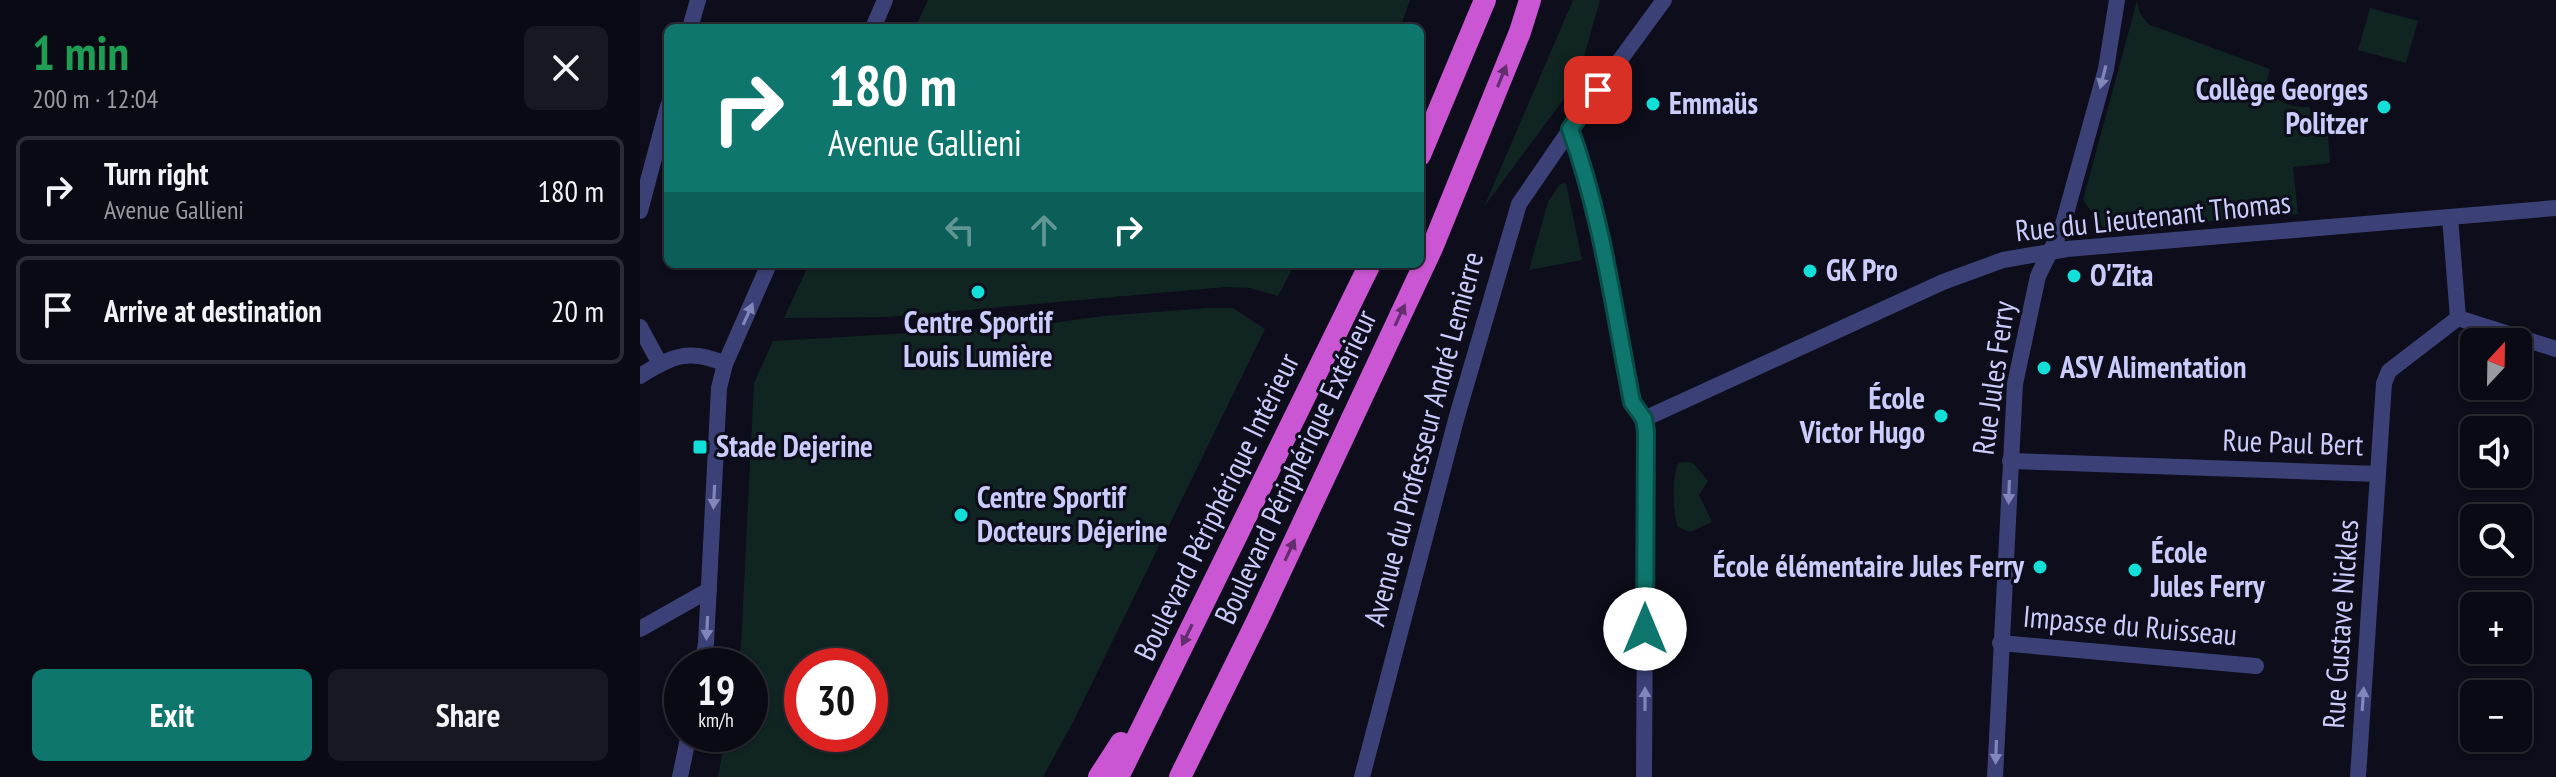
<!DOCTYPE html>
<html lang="en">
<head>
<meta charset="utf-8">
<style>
	:root { --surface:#0a0a14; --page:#181822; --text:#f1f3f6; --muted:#999aa0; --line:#2a2b34; --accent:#0f766e }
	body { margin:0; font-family:"PT Sans Narrow",sans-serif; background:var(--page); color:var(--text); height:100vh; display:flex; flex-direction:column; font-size:30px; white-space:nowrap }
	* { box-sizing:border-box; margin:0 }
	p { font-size:26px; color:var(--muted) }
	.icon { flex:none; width:44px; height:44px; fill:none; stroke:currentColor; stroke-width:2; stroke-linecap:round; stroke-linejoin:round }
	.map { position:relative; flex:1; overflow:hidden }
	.drawer { display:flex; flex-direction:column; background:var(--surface); width:640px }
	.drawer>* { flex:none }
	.guide { position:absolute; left:24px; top:24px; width:760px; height:244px; border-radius:12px; box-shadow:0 2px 6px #0004,0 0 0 2px var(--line); background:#0f766e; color:#fff; overflow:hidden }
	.needle { width:52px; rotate:22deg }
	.tools { position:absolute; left:1820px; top:328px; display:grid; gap:16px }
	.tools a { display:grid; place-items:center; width:72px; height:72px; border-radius:12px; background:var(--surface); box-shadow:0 2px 6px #0004,0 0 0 2px var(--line); font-size:40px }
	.speed { position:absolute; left:24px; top:648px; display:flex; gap:16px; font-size:40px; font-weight:700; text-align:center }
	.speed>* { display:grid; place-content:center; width:104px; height:104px; border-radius:50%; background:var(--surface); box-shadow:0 2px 6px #0004,0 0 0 2px var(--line); line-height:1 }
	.speed small { font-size:20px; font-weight:400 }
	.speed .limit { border:12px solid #d22; background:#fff; color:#111 }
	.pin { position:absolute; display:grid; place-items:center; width:68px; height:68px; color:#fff; margin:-34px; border-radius:16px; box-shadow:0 4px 12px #0006 }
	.me { position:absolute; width:88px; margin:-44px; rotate:0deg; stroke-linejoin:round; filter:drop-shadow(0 0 6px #0008) }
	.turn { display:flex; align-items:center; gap:28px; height:168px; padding:0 32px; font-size:36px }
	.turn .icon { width:104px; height:104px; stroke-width:2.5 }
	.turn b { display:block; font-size:56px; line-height:68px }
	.lanes { display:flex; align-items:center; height:76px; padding:0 32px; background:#0003; justify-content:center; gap:40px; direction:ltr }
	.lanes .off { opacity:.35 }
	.round { display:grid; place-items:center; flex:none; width:84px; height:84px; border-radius:12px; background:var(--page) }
	.head { display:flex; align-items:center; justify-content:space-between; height:136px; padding:0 32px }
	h1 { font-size:48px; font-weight:800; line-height:60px; color:#1e9e55 }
	.button { display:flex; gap:16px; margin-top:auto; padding:16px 32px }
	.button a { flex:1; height:92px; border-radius:12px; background:var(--accent); color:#fff; font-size:32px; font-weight:800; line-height:92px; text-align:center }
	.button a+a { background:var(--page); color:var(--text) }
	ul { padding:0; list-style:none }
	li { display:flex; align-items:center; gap:24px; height:108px; margin:0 16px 12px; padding:0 16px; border:4px solid var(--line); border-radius:12px }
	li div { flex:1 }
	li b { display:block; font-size:30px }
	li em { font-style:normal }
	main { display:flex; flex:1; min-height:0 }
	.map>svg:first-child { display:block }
	.green { fill:#102521; fill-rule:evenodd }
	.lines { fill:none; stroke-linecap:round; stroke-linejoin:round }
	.minor { stroke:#3b4177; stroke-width:16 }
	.trunk { stroke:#cb56d3; stroke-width:22 }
	.oneway { fill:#622e6e }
	.oneway2 { fill:#8386b9 }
	.route-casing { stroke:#0a4d48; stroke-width:20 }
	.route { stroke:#0f766e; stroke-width:14 }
	.poi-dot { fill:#12e0d8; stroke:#0d0d1b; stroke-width:3 }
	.labels { text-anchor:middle; stroke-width:6; stroke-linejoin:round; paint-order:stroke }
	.poi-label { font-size:30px; font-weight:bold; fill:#cbccfb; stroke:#0d0d1b; text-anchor:start }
	.street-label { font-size:30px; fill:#cbccfb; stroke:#0d0d1b }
</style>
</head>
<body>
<main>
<section class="drawer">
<div class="head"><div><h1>1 min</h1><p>200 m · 12:04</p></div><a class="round"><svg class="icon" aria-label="close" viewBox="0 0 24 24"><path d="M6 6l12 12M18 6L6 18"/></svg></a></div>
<ul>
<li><svg class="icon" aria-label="right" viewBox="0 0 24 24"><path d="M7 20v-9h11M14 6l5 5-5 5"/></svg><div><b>Turn right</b><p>Avenue Gallieni</p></div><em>180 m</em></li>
<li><svg class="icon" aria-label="arrive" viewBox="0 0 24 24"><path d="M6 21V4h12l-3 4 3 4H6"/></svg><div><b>Arrive at destination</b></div><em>20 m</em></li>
</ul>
<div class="button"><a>Exit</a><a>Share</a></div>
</section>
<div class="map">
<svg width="1916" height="777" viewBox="0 0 1916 777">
	<rect width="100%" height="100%" fill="#0d0d1b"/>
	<g class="green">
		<path d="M 288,0 L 770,0 L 760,28 L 275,28 Z"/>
		<path d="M 933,0 L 960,0 L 937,81 L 844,207 Z"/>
		<path d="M 1497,1 L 1500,13 L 1508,24 L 1630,69 L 1626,84 C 1636,104 1649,107 1670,107 L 1671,122 L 1687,121 L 1690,163 L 1653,167 L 1658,214 L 1465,230 L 1443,200 Z"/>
		<path d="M 1730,8 L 1778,21 L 1766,63 L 1718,50 Z"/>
		<path d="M 926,183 L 942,260 L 889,270 L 908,202 L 920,184 Z"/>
		<path d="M 169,264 L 655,264 L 638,296 L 610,288 L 585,287 L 249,317 L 144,318 Z"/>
		<path d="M 568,308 L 593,308 L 625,329 L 434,720 L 403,777 L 78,777 L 86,734 L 110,734 L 110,666 L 98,666 L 101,646 L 114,383 L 133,341 L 390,326 L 463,316 ZM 162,666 L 230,666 L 230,734 L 162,734 Z"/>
		<path d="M 1049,462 L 1054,464 L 1068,481 L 1059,495 L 1072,522 L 1050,532 L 1038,527 C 1033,514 1031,474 1039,463 Z"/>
	</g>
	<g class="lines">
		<g class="minor">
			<path d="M 50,28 L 58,0"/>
			<path d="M 233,28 L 245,0"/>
			<path d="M 930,129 C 963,215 975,311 992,402 L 1004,419 L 1006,431 L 1004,777"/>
			<path d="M 0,211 L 28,106"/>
			<path d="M 1818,318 L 1916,349"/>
			<path d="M 0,327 L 20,364"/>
			<path d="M 0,376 C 32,356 49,348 85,364"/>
			<path d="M 1004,419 L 1303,282 L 1363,260 L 1427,249 L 1916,208"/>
			<path d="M 1370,461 L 1738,474"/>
			<path d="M 0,629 L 69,590"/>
			<path d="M 1360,643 L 1616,666"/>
			<path d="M 62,666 L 66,643 L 79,388 L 85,364 L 129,264"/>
			<path d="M 40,777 L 49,734"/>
			<path d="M 722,777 L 817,416 L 879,204 L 947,105 L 1024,0"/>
			<path d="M 1355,777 L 1375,384 L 1398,276 L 1422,228 L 1466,69 L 1477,0"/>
			<path d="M 1718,777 L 1744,383 L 1749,371 L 1818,318 L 1810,217"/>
		</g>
		<g class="trunk">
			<path d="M 780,155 L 845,0"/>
			<path d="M 459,777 L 481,743"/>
			<path d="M 478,777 L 730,264"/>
			<path d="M 540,777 L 617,621 L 792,248 L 880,32 L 890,0"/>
		</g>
	</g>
	<defs><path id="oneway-solid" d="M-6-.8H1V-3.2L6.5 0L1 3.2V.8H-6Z" transform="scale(2)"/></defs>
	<g class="oneway">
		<use href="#oneway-solid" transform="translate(862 76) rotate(-68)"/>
		<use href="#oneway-solid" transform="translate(760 315) rotate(-65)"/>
		<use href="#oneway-solid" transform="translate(650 550) rotate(-65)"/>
		<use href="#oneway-solid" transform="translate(547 635) rotate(116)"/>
	</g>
	<g class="oneway2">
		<use href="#oneway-solid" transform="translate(1463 77) rotate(104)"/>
		<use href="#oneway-solid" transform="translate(108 314) rotate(-66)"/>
		<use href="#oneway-solid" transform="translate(1369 492) rotate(92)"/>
		<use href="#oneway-solid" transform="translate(74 497) rotate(93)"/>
		<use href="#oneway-solid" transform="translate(67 628) rotate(93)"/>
		<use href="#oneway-solid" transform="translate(1005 699) rotate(-90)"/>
		<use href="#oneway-solid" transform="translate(1723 699) rotate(-86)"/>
		<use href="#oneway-solid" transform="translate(1356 752) rotate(92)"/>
	</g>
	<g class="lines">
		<g class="route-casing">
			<path id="route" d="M 958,90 L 930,129 C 962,216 974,311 992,402 L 1004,419 L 1006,431 L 1005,629"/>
		</g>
		<use href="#route" class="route"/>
	</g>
	<g class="poi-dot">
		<circle cx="1013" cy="104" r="8"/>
		<circle cx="1744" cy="107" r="8"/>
		<circle cx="1170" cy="271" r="8"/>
		<circle cx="1434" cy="276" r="8"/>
		<circle cx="338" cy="292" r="8"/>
		<circle cx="1404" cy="368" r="8"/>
		<circle cx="1301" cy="416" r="8"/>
		<rect x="52" y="439" width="16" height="16" rx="4"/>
		<circle cx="321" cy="515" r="8"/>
		<circle cx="1400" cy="567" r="8"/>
		<circle cx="1495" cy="570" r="8"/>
	</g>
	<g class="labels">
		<g class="poi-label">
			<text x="1728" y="100" text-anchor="end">Collège Georges<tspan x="1728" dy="34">Politzer</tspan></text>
			<text x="1029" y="114">Emmaüs</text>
			<text x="1186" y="281">GK Pro</text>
			<text x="1450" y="286">O'Zita</text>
			<text x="338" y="333" text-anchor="middle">Centre Sportif<tspan x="338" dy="34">Louis Lumière</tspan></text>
			<text x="1420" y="378">ASV Alimentation</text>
			<text x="1285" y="409" text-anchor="end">École<tspan x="1285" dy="34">Victor Hugo</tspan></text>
			<text x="76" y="457">Stade Dejerine</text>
			<text x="337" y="508">Centre Sportif<tspan x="337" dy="34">Docteurs Déjerine</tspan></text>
			<text x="1511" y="563">École<tspan x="1511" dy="34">Jules Ferry</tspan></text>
			<text x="1384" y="577" text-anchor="end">École élémentaire Jules Ferry</text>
		</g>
		<g class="street-label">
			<text transform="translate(1513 217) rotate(-6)" y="10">Rue du Lieutenant Thomas</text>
			<text transform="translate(1354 378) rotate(-82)" y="10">Rue Jules Ferry</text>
			<text transform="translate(784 439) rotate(-75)" y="10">Avenue du Professeur André Lemierre</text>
			<text transform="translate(1653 443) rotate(2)" y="10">Rue Paul Bert</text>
			<text transform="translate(656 467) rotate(-65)" y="10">Boulevard Périphérique Extérieur</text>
			<text transform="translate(577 507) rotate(-64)" y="10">Boulevard Périphérique Intérieur</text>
			<text transform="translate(1701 624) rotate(-86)" y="10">Rue Gustave Nickles</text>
			<text transform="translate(1490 626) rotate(5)" y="10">Impasse du Ruisseau</text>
		</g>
	</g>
</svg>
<div class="tools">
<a><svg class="needle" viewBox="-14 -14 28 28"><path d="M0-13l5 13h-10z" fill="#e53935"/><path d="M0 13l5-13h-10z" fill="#999aa0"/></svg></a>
<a><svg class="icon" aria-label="sound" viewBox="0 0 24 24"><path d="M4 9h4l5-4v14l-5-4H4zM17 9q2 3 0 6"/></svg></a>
<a><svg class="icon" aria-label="search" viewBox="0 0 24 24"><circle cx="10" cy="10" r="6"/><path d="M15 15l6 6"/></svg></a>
<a>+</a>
<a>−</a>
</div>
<div class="speed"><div>19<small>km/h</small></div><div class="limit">30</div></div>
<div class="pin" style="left:958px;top:90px;background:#d93025"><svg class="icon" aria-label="arrive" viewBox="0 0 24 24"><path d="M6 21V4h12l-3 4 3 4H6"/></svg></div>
<svg class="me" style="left:1005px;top:629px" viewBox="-20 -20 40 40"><circle r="19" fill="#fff"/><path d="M0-13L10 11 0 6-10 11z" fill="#0f766e"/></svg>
<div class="guide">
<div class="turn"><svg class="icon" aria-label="right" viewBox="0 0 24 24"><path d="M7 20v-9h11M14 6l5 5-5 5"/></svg><div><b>180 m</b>Avenue Gallieni</div></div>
<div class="lanes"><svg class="icon off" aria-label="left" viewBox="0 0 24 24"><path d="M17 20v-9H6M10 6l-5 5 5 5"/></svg><svg class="icon off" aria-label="ahead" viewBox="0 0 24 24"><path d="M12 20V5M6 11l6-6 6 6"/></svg><svg class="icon" aria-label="right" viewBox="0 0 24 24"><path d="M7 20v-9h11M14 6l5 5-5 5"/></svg></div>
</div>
</div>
</main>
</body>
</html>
